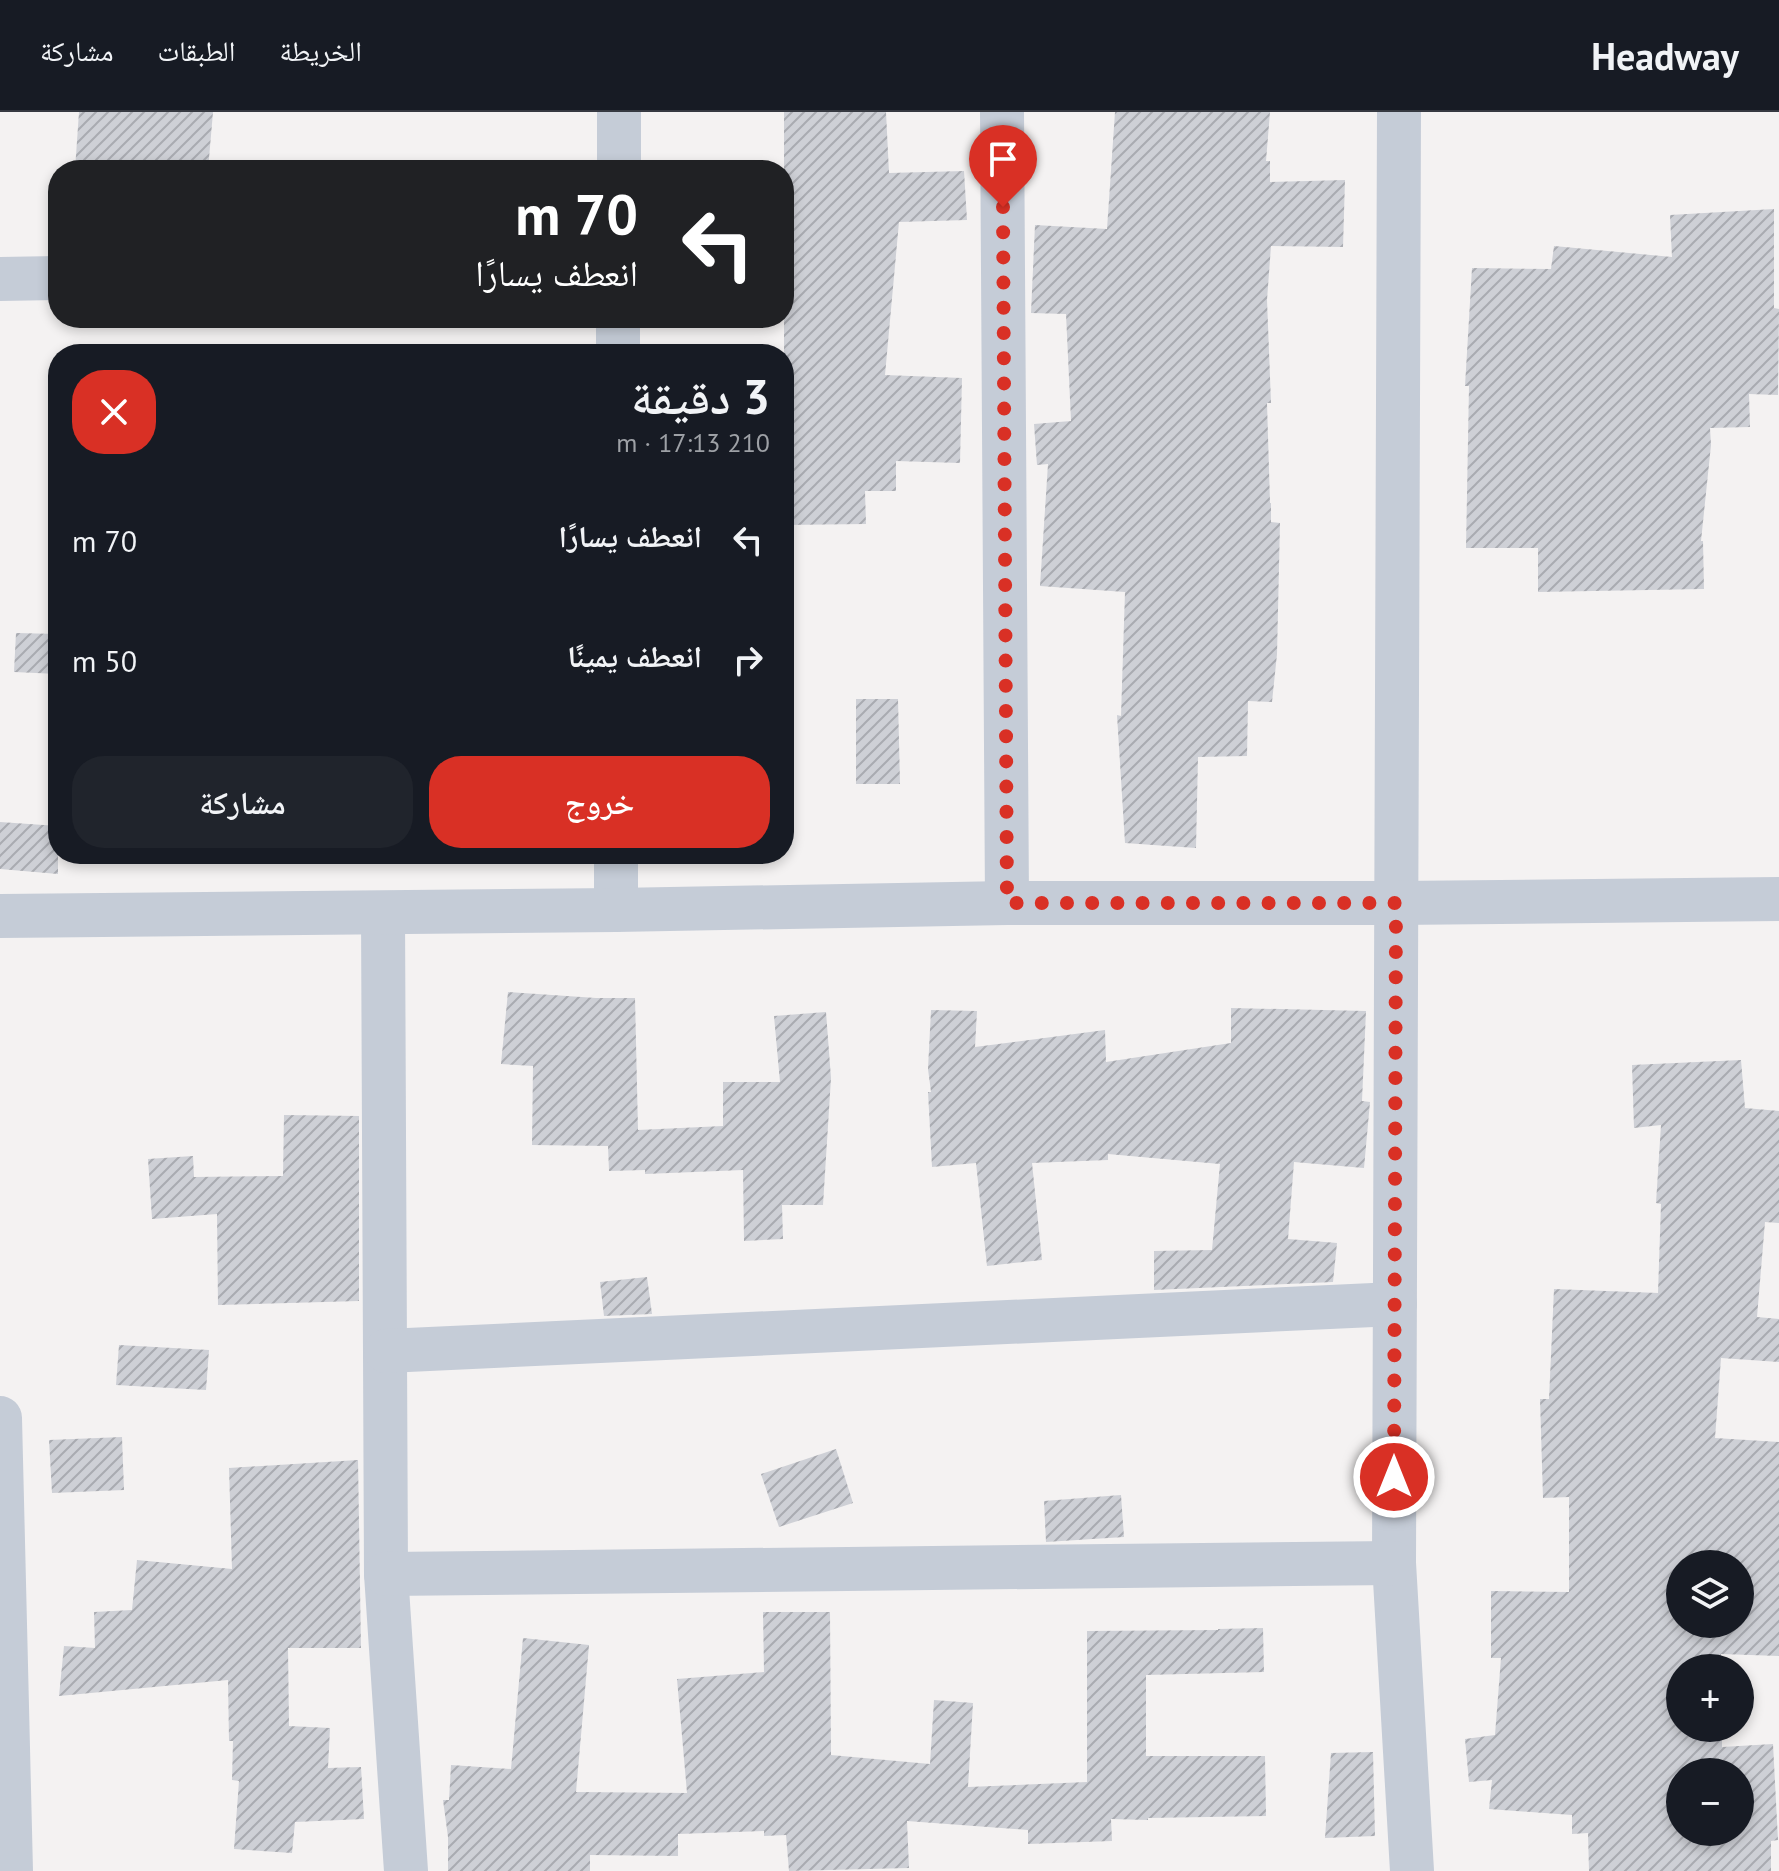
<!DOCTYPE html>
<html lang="ar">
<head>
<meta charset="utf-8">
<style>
	:root { --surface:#171b24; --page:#20242c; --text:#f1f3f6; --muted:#9ea1a6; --line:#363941; --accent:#d93025 }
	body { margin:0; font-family:"PT Sans","Noto Naskh Arabic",sans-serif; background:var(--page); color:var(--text); direction:rtl; height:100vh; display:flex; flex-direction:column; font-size:30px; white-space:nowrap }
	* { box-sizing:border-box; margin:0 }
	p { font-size:26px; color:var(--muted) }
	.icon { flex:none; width:44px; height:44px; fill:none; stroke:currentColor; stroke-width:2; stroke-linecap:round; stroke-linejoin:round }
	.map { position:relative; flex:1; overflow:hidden; direction:ltr }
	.drawer { position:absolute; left:48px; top:232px; width:746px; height:520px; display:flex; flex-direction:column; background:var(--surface); border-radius:32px; box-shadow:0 4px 12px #0003; direction:rtl }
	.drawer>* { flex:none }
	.hud { position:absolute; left:48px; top:48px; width:746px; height:168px; border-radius:32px; box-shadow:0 4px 12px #0003; direction:rtl; background:#202124; color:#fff; overflow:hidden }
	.fabs { position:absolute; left:1666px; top:1438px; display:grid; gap:16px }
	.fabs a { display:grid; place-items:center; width:88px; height:88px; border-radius:50%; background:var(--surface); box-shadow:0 4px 12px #0003; font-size:40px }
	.pin { position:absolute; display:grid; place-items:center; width:68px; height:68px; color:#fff; margin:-82px -34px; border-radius:50% 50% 50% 0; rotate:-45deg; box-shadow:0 0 8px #0007 }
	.pin .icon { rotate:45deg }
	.me { position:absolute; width:88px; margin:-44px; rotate:0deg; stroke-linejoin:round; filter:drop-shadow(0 0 6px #0008) }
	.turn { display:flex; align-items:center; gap:28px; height:168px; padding:0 24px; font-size:36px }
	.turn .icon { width:104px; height:104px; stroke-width:2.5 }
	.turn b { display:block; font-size:56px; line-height:68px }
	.round { display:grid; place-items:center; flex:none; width:84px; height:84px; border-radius:32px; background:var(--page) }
	.overview { display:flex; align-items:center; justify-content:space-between; height:136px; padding:0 24px }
	h1 { font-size:48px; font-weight:600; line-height:60px }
	.primary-button { display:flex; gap:16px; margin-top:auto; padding:16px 24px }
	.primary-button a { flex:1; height:92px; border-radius:32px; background:var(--accent); color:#fff; font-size:32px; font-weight:600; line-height:92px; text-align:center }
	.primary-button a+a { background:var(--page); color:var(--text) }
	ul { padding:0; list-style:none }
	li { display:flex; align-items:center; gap:24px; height:120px; padding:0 24px }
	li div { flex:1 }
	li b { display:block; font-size:30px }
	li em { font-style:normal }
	header { display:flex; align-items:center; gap:48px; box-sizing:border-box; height:112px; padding:0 40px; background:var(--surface); border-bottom:2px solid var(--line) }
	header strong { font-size:38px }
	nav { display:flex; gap:44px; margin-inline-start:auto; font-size:28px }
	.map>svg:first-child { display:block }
	.building { fill:url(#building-hatch); fill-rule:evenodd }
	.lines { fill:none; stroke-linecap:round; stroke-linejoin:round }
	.street { stroke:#c5ccd7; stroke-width:44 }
	.route { stroke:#d93025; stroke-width:14; stroke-dasharray:0 25.2 }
</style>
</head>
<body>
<header>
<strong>Headway</strong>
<nav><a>الخريطة</a><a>الطبقات</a><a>مشاركة</a></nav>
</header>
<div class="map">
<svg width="1779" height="1759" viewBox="0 0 1779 1759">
	<defs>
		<pattern id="building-hatch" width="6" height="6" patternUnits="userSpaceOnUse" patternTransform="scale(2)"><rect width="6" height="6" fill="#ced0d6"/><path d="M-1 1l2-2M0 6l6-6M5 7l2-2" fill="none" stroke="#a9abb1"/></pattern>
	</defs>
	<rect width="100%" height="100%" fill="#f4f2f2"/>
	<g class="building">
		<path d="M 79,0 L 213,0 L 208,58 L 75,58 Z"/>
		<path d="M 784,0 L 886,0 L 889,61 L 964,59 L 967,108 L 899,110 L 885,263 L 962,266 L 960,351 L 896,349 L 896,379 L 865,379 L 866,412 L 784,413 Z"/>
		<path d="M 1115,0 L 1270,0 L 1266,49 L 1270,49 L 1270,70 L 1345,68 L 1343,135 L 1271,134 L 1267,188 L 1271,291 L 1267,291 L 1270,391 L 1271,391 L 1271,410 L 1280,411 L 1277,542 L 1272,590 L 1248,589 L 1247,644 L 1198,645 L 1196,736 L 1125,731 L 1117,603 L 1121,604 L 1125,480 L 1040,474 L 1048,352 L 1037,353 L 1034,312 L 1071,309 L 1066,202 L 1031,201 L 1035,113 L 1107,117 Z"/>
		<path d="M 1774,97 L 1774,196 L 1779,197 L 1778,283 L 1749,282 L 1750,315 L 1710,316 L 1711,333 L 1701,429 L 1703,429 L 1704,477 L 1538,480 L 1538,436 L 1466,436 L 1469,274 L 1465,274 L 1472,156 L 1551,157 L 1554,134 L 1672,145 L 1670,103 Z"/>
		<path d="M 16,521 L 58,522 L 58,562 L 14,560 Z"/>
		<path d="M 856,587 L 898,587 L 900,672 L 856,672 Z"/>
		<path d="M 0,710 L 58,714 L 58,762 L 0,757 Z"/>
		<path d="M 508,880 L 596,886 L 635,886 L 638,1018 L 723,1014 L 723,970 L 780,970 L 774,904 L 826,900 L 831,966 L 823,1093 L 782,1093 L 783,1127 L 744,1129 L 743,1058 L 645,1062 L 645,1058 L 609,1059 L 608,1034 L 532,1033 L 533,954 L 501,952 Z"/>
		<path d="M 1231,896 L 1366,899 L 1362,989 L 1370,990 L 1364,1056 L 1294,1050 L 1288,1127 L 1337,1131 L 1333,1170 L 1154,1178 L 1154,1139 L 1212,1138 L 1220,1052 L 1108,1042 L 1108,1048 L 1032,1051 L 1042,1148 L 987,1154 L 976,1051 L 932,1055 L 928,980 L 931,980 L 928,957 L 931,898 L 977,899 L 975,935 L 1105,918 L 1106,950 L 1231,931 Z"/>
		<path d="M 1741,948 L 1745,996 L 1779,999 L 1779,1111 L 1765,1110 L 1757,1205 L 1779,1207 L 1779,1250 L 1721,1246 L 1715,1326 L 1779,1330 L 1779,1544 L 1721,1542 L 1721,1556 L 1680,1556 L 1680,1616 L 1722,1616 L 1722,1635 L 1773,1632 L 1778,1728 L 1771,1729 L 1771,1759 L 1589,1759 L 1588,1721 L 1572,1722 L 1572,1703 L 1489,1697 L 1492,1668 L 1469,1670 L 1465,1627 L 1495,1623 L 1501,1546 L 1491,1546 L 1491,1479 L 1569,1480 L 1569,1385 L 1543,1386 L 1540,1287 L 1549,1287 L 1554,1177 L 1658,1181 L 1661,1092 L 1656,1091 L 1661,1013 L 1634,1016 L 1632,953 ZM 1680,1452 L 1740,1452 L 1740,1512 L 1680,1512 ZM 1680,1660 L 1740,1660 L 1740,1720 L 1680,1720 Z"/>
		<path d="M 284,1003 L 359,1004 L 359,1189 L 218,1193 L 217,1102 L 152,1107 L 148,1047 L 193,1044 L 194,1065 L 283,1064 Z"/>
		<path d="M 647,1165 L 652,1202 L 604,1204 L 600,1170 Z"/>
		<path d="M 119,1233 L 209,1238 L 206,1278 L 116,1273 Z"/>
		<path d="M 122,1325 L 124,1378 L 52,1381 L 49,1328 Z"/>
		<path d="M 836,1337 L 853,1391 L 779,1415 L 761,1362 Z"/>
		<path d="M 358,1348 L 361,1536 L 288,1536 L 289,1614 L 330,1616 L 328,1656 L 361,1655 L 364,1707 L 295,1710 L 292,1741 L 234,1737 L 239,1669 L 232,1668 L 233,1629 L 229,1629 L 228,1568 L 59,1584 L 64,1534 L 95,1536 L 94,1500 L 132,1498 L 137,1448 L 232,1457 L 229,1356 Z"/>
		<path d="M 1121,1383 L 1124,1425 L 1046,1430 L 1044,1389 Z"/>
		<path d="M 763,1500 L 830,1500 L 831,1643 L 930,1652 L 934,1588 L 973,1591 L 968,1675 L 1087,1670 L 1087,1519 L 1218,1518 L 1218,1517 L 1263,1516 L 1264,1560 L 1146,1563 L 1146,1644 L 1265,1644 L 1266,1704 L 1148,1706 L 1148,1708 L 1111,1707 L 1112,1729 L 1028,1732 L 1028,1718 L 907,1709 L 909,1756 L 789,1759 L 786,1723 L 764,1724 L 764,1719 L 678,1722 L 678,1744 L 590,1743 L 590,1759 L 448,1759 L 448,1725 L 443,1688 L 449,1688 L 451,1653 L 511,1657 L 523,1526 L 589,1533 L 576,1680 L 687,1681 L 677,1567 L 764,1560 Z"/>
		<path d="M 1373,1640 L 1375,1724 L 1325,1726 L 1331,1641 Z"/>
	</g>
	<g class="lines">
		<g class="street">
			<path d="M 1002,0 L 1007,791"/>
			<path d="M 1399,0 L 1394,1451 L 1412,1759"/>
			<path d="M 619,58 L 619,0"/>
			<path d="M 0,167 L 58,166"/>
			<path d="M 618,242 L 618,206"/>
			<path d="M 616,798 L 616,742"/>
			<path d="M 383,801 L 386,1462 L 406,1759"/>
			<path d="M 0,804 L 616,798 L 1007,791 L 1396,791 L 1779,787"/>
			<path d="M 386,1239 L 1395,1192"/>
			<path d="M 0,1306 L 11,1759"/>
			<path d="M 386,1462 L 1394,1451"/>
		</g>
	</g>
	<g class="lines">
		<path class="route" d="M 1003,95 L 1007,791 L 1396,791 L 1394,1365"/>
	</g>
</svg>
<div class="fabs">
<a><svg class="icon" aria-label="layers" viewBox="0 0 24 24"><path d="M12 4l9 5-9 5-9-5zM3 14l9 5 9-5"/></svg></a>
<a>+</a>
<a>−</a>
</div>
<div class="pin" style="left:1003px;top:95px;background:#d93025"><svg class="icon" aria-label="arrive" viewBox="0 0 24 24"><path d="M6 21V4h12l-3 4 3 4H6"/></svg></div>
<svg class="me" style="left:1394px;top:1365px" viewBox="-20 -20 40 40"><circle r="17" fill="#d93025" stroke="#fff" stroke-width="3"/><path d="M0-11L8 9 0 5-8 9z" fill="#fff"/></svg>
<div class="hud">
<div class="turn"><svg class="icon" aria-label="left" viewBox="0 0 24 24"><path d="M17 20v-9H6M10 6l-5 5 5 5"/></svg><div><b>70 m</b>انعطف يسارًا</div></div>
</div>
<section class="drawer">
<div class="overview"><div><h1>3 دقيقة</h1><p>210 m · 17:13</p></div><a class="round" style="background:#d93025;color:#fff"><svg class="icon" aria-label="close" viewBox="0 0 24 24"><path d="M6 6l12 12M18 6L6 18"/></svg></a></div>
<ul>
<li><svg class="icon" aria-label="left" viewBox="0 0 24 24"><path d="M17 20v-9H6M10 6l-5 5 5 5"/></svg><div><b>انعطف يسارًا</b></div><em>70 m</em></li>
<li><svg class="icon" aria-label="right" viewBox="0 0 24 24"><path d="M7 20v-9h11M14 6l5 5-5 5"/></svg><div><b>انعطف يمينًا</b></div><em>50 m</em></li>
</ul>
<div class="primary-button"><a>خروج</a><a>مشاركة</a></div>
</section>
</div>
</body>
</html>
